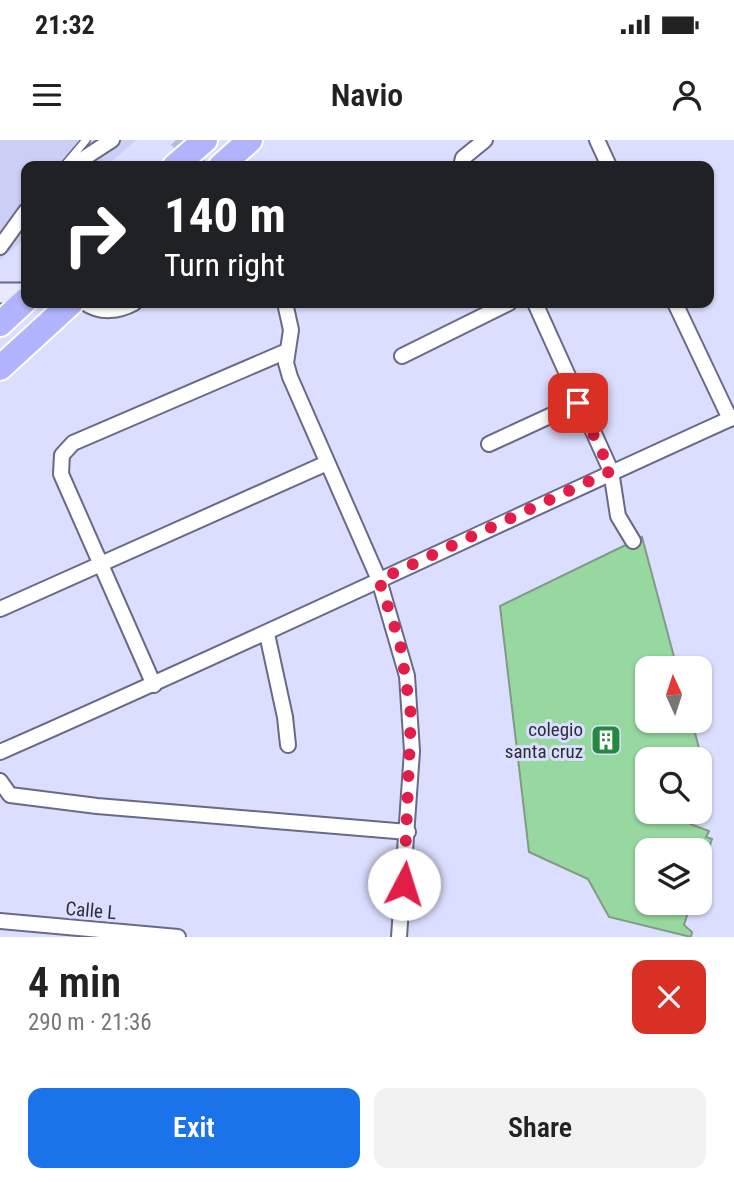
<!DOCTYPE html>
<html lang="en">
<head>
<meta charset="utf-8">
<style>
	:root { --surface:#fff; --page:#f2f2f2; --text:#222; --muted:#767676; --accent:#1a73e8 }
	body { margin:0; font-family:"Roboto Condensed",sans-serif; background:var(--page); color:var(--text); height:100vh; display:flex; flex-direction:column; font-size:26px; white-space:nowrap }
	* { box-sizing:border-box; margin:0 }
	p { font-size:23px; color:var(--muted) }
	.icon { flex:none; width:38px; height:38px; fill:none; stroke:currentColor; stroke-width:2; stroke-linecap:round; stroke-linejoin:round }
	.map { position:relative; height:797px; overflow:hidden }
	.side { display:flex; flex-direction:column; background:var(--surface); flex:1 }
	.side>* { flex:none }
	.guide { position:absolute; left:21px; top:21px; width:693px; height:147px; border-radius:14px; box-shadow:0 2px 5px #0004; background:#202124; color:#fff; overflow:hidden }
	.needle { width:46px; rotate:357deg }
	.controls { position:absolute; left:635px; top:516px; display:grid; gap:14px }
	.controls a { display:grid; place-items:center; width:77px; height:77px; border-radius:14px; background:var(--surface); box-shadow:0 2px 5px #0004; font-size:35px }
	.pin { position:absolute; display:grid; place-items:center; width:60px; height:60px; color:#fff; margin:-30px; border-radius:14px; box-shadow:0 4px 10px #0006 }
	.me { position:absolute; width:77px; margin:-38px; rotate:5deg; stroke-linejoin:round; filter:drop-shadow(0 0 5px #0008) }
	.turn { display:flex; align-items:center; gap:24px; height:147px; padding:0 28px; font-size:32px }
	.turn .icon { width:91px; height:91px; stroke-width:2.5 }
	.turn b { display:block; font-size:49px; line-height:60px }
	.round { display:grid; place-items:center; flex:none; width:74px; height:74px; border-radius:14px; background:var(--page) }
	.headline { display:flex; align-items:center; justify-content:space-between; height:119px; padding:0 28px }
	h1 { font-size:42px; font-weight:600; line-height:52px }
	.cta { display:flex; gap:14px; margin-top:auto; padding:14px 28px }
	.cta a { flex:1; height:80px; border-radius:14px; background:var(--accent); color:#fff; font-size:28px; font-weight:600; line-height:80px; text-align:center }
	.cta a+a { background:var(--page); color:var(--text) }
	.status { display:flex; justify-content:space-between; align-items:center; height:49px; padding:0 35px; background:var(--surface); direction:ltr }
	.status svg { height:19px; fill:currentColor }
	header { display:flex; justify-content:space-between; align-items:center; height:91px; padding:0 28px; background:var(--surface); font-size:32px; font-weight:600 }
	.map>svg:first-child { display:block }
	.built { fill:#cccff5 }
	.building { fill:#96d89f; stroke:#819b84; stroke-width:2 }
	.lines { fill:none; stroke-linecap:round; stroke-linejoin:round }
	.street-tunnel { stroke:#b8bbd7; stroke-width:14; stroke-dasharray:14 7; stroke-linecap:butt }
	.lane-casing { stroke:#686a87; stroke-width:10 }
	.street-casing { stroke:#686a87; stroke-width:18 }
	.secondary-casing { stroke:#686a87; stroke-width:23 }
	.highway-casing { stroke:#fff; stroke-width:28 }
	.lane { stroke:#fff; stroke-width:7 }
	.street { stroke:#fff; stroke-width:14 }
	.secondary { stroke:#e8e8fe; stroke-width:19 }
	.highway { stroke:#b1b4fc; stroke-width:24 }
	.route { stroke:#e11d48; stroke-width:12; stroke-dasharray:0 21.6 }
	.labels { text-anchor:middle; stroke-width:6; stroke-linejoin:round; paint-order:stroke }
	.poi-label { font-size:19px; fill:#2c2d39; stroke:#dbdefe; text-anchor:end }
	.street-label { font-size:19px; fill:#2c2d39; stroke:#dbdefe }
</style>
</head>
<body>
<div class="status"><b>21:32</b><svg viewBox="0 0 49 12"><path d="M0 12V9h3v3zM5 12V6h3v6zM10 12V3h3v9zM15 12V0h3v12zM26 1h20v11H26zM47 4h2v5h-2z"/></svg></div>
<header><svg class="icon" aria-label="menu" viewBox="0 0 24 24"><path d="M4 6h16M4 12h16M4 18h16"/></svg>Navio<svg class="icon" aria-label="person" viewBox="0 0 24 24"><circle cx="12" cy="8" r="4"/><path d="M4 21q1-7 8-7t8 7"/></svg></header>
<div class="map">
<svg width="734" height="797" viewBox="0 0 734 797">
	<rect width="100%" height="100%" fill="#dbdefe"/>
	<path class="built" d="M 0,0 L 136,0 L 107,26 L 26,26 L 26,97 L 0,120 Z"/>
	<path class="building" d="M 642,397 L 677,528 L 648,528 L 648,581 L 692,581 L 702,620 L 700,628 L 700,620 L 648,620 L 648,672 L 688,672 L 685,682 L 709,691 L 706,697 L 712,699 L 700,735 L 700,710 L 648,710 L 648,763 L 691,763 L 684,785 L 692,792 L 691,797 L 609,777 L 588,739 L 529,712 L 500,466 Z"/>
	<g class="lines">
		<path class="street-tunnel" d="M 176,0 L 201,26"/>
		<g class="lane-casing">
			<path id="lane" d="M 64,26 L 86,0"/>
		</g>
		<g class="street-casing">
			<g id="street">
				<path d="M 597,0 L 609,26"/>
				<path d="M 72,26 L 112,0"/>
				<path d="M 461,26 L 463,18 L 485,0"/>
				<path d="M 0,107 L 26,71"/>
				<path d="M 85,163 C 101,174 119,171 134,163"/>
				<path d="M 285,163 L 291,190 L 286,223 L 290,237 L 379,440 L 407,536 L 412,611 L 399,797"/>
				<path d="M 535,163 L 611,331 L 618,376 L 633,401"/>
				<path d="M 675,163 L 730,279"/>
				<path d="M 402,216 L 509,163"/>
				<path d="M 489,304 L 578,263"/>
				<path d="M 0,469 L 327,323"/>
				<path d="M 267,494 L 285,577 L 288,605"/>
				<path d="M 154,545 L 61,334 L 62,315 L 73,303 L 287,211"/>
				<path d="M 0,612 C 247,504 489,388 734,277"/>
				<path d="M 0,641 L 10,655 L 97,666 L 408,692"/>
				<path d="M 0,781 L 178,797"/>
			</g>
		</g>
		<g class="secondary-casing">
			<path id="secondary" d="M 0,153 L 26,153"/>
		</g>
		<g class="highway-casing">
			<g id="highway">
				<path d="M 175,26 L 205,0"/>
				<path d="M 221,26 L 250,0"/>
				<path d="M 0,184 L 26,160"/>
				<path d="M 0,228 L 71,163"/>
			</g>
		</g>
		<use href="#lane" class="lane"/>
		<use href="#street" class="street"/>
		<use href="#secondary" class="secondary"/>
		<use href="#highway" class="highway"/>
	</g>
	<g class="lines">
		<path class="route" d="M 404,744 L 411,575 L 400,503 L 379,440 L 611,331 L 578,263"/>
	</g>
	<defs>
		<g id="building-square" transform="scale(1.575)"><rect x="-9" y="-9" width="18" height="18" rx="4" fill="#23893e" stroke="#dbdefe"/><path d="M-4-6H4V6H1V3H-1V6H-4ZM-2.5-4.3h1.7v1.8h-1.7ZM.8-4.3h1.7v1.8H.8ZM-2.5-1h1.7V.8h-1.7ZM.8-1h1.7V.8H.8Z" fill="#fff"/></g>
	</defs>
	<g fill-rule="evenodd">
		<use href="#building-square" x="606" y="600"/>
	</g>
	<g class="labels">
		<g class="poi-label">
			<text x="583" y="596">colegio<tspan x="583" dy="22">santa cruz</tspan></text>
		</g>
		<g class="street-label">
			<text transform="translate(91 770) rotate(5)" y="7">Calle L</text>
		</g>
	</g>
</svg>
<div class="controls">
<a><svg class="needle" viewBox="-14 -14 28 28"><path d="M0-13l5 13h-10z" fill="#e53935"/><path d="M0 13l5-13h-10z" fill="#767676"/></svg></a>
<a><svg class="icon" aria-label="search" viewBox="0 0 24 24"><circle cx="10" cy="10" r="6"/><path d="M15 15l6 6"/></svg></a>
<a><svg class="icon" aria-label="layers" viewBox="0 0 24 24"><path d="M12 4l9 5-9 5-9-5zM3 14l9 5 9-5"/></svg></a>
</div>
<div class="pin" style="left:578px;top:263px;background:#d93025"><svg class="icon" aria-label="arrive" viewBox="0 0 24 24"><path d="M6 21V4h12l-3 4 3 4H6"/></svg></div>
<svg class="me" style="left:404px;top:744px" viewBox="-20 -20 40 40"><circle r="19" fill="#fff"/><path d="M0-13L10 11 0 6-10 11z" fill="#e11d48"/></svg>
<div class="guide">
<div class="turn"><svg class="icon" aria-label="right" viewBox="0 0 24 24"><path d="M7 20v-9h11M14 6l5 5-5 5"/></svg><div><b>140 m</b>Turn right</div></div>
</div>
</div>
<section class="side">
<div class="headline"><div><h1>4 min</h1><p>290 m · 21:36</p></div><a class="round" style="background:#d93025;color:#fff"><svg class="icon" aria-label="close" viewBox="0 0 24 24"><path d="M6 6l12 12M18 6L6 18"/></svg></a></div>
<div class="cta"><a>Exit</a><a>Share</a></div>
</section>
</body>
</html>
